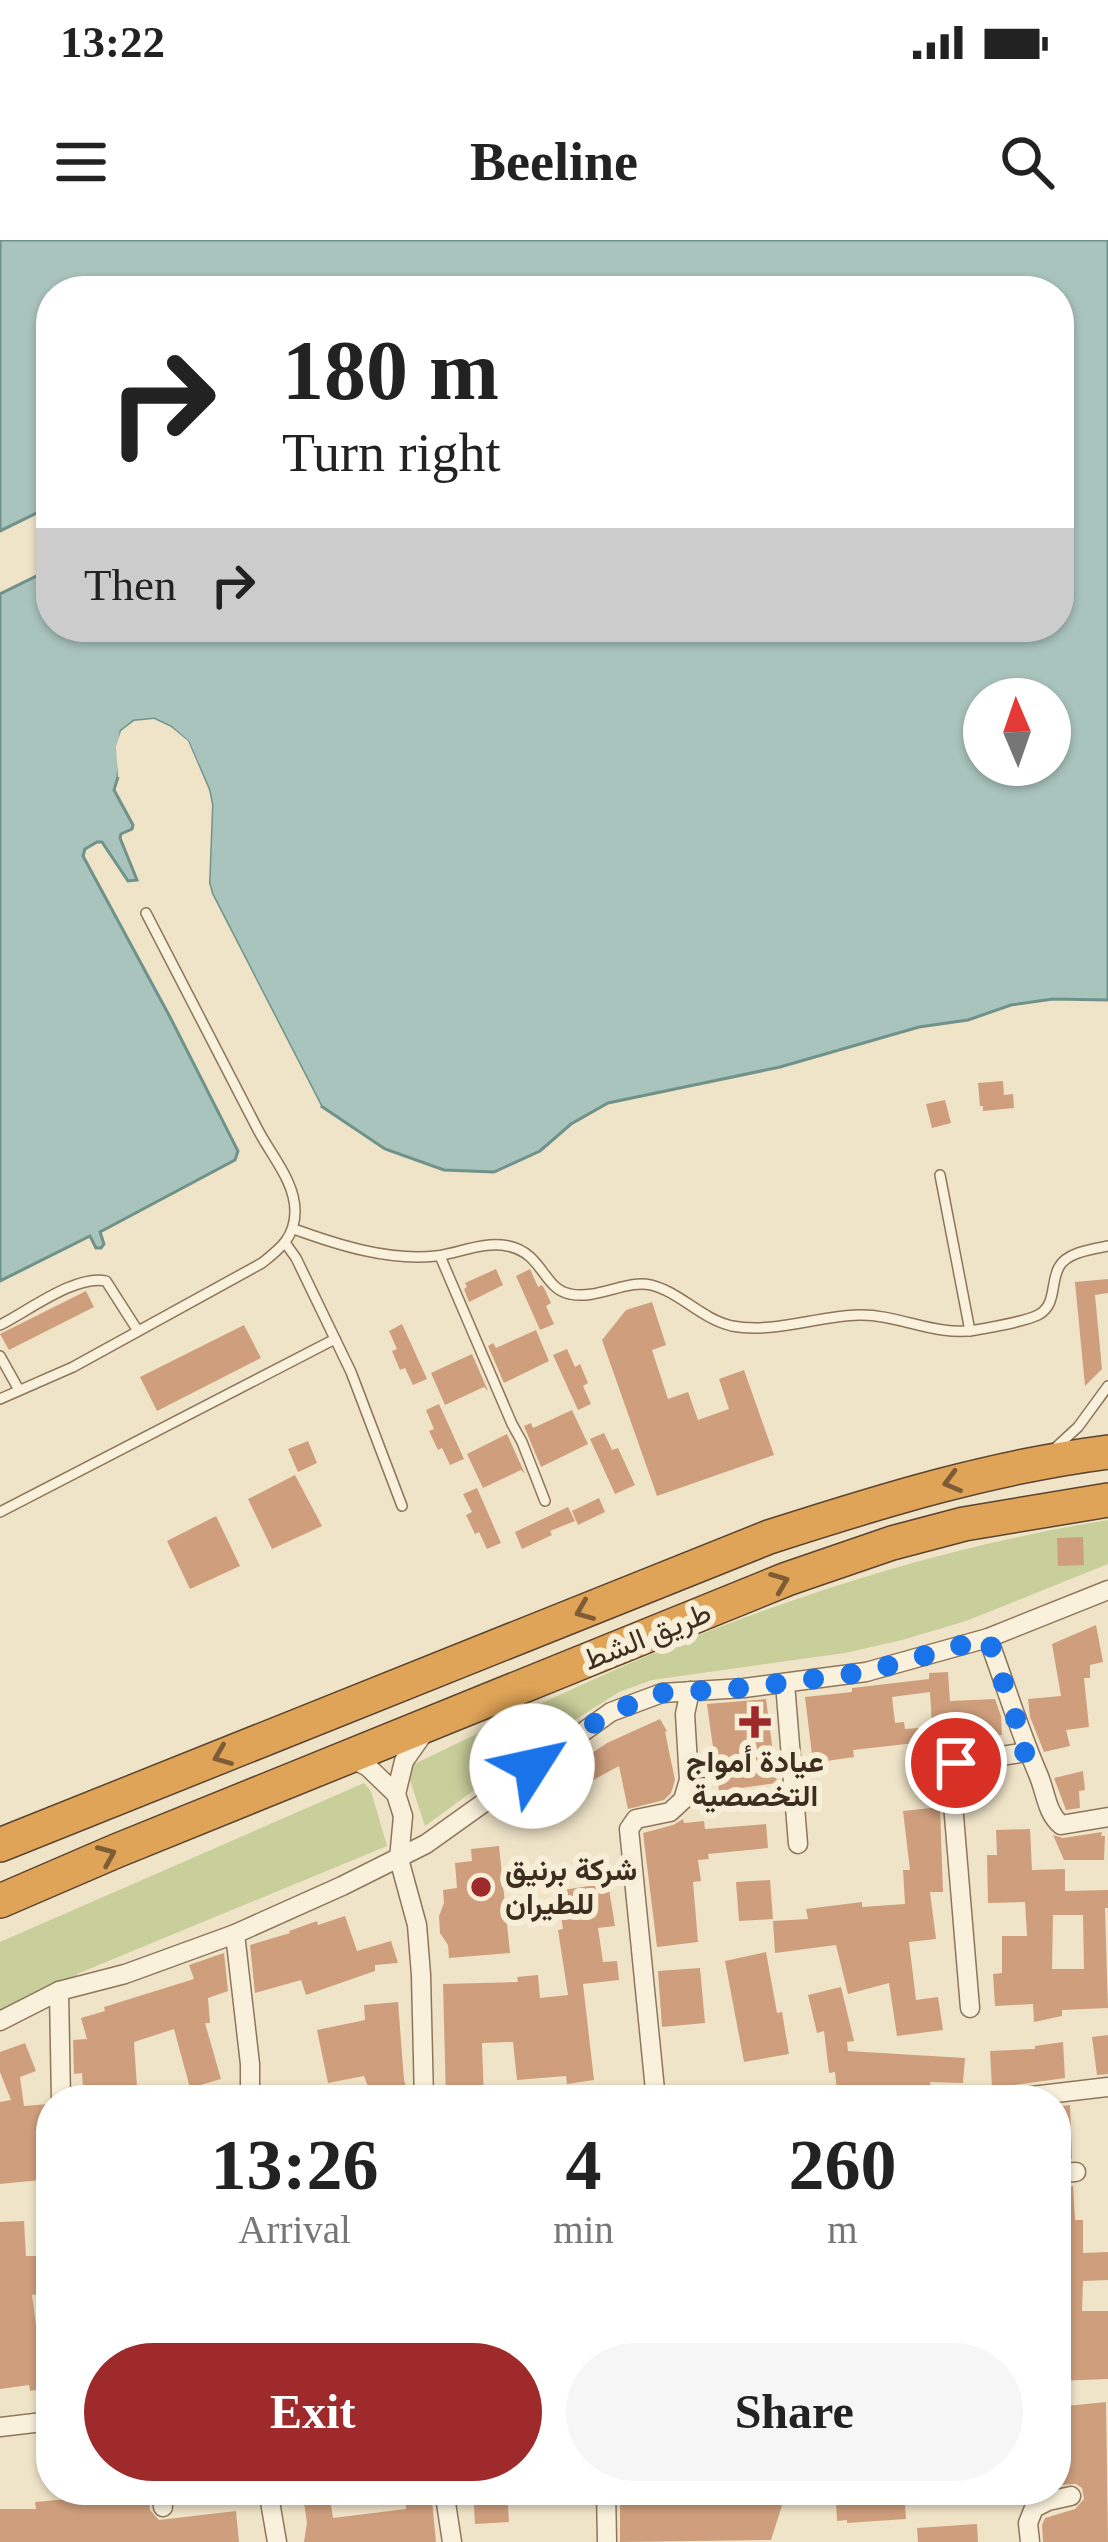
<!DOCTYPE html>
<html lang="en">
<head>
<meta charset="utf-8">
<style>
	:root { --surface:#fff; --page:#f6f6f6; --text:#222; --muted:#767676; --accent:#9e2a2b }
	body { margin:0; font-family:"Times New Roman",Vazirmatn,serif; background:var(--page); color:var(--text); height:100vh; display:flex; flex-direction:column; font-size:45px; white-space:nowrap }
	* { box-sizing:border-box; margin:0 }
	p { font-size:39px; color:var(--muted) }
	.icon { flex:none; width:66px; height:66px; fill:none; stroke:currentColor; stroke-width:2; stroke-linecap:round; stroke-linejoin:round }
	.map { position:relative; flex:1; overflow:hidden }
	.details { position:absolute; left:36px; top:1845px; width:1035px; height:420px; display:flex; flex-direction:column; background:var(--surface); border-radius:48px; box-shadow:0 3px 9px #0004 }
	.details>* { flex:none }
	.banner { position:absolute; left:36px; top:36px; width:1038px; height:366px; border-radius:48px; box-shadow:0 3px 9px #0004; background:#fff; color:var(--text); overflow:hidden }
	.needle { width:78px; rotate:358deg }
	.fabs { position:absolute; left:963px; top:438px; display:grid; gap:24px }
	.fabs a { display:grid; place-items:center; width:108px; height:108px; border-radius:50%; background:var(--surface); box-shadow:0 3px 9px #0004; font-size:60px }
	.pin { position:absolute; display:grid; place-items:center; width:102px; height:102px; color:#fff; margin:-51px; border:6px solid #fff; border-radius:50%; box-shadow:0 3px 12px #0007 }
	.me { position:absolute; width:132px; margin:-66px; rotate:55deg; stroke-linejoin:round; filter:drop-shadow(0 0 9px #0008) }
	.turn { display:flex; align-items:center; gap:42px; height:252px; padding:0 48px; font-size:54px }
	.turn .icon { width:156px; height:156px; stroke-width:2.5 }
	.turn b { display:block; font-size:84px; line-height:102px }
	.then { display:flex; align-items:center; height:114px; padding:0 48px; background:#0003; gap:24px; font-size:45px }
	.eta { display:flex; justify-content:space-evenly; align-items:center; height:204px; text-align:center }
	.eta b { font-size:72px; font-weight:600; line-height:84px }
	.button { display:flex; gap:24px; margin-top:auto; padding:24px 48px }
	.button a { flex:1; height:138px; border-radius:72px; background:var(--accent); color:#fff; font-size:48px; font-weight:600; line-height:138px; text-align:center }
	.button a+a { background:var(--page); color:var(--text) }
	.status { display:flex; justify-content:space-between; align-items:center; height:84px; padding:0 60px; background:var(--surface); direction:ltr }
	.status svg { height:33px; fill:currentColor }
	header { display:flex; justify-content:space-between; align-items:center; height:156px; padding:0 48px; background:var(--surface); font-size:54px; font-weight:600 }
	.map>svg:first-child { display:block }
	.green { fill:#c9cf9b }
	.water { fill:#a9c4bc; stroke:#6f938a; stroke-width:3; fill-rule:evenodd }
	.pier { fill:#f0e4c8 }
	.building { fill:#cf9f7d; fill-rule:evenodd }
	.lines { fill:none; stroke-linecap:round; stroke-linejoin:round }
	.lane-casing { stroke:#8d765c; stroke-width:12 }
	.street-casing { stroke:#8d765c; stroke-width:21 }
	.highway-casing { stroke:#5b4430; stroke-width:36 }
	.lane { stroke:#faf1dc; stroke-width:9 }
	.street { stroke:#faf1dc; stroke-width:18 }
	.highway { stroke:#e0a458; stroke-width:33 }
	.oneway { stroke:#7e5d36 }
	.route { stroke:#1a73e8; stroke-width:21; stroke-dasharray:0 37.8 }
	.poi-dot { fill:#9e2a2b; stroke:#f7eed8; stroke-width:4.5 }
	.labels { text-anchor:middle; stroke-width:12; stroke-linejoin:round; paint-order:stroke }
	.street-label { font-size:30px; fill:#3d2e20; stroke:#f7eed8 }
	.poi-label { font-size:30px; font-weight:bold; fill:#3d2e20; stroke:#f7eed8 }
</style>
</head>
<body>
<div class="status"><b>13:22</b><svg viewBox="0 0 49 12"><path d="M0 12V9h3v3zM5 12V6h3v6zM10 12V3h3v9zM15 12V0h3v12zM26 1h20v11H26zM47 4h2v5h-2z"/></svg></div>
<header><svg class="icon" aria-label="menu" viewBox="0 0 24 24"><path d="M4 6h16M4 12h16M4 18h16"/></svg>Beeline<svg class="icon" aria-label="search" viewBox="0 0 24 24"><circle cx="10" cy="10" r="6"/><path d="M15 15l6 6"/></svg></header>
<div class="map">
<svg width="1108" height="2302" viewBox="0 0 1108 2302">
	<rect width="100%" height="100%" fill="#f0e4c8"/>
	<g class="green">
		<path d="M 1108,1280 L 1108,1324 L 966,1381 L 902,1400 L 845,1413 L 652,1440 L 619,1452 L 539,1503 L 425,1586 L 406,1528 C 493,1486 581,1443 671,1406 C 812,1349 958,1304 1108,1280 Z"/>
		<path d="M 364,1543 L 371,1551 L 387,1606 L 77,1734 L 78,1738 L 0,1772 L 0,1702 Z"/>
	</g>
	<path class="water" d="M 0,0 L 1108,0 L 1108,760 L 1053,759 L 1011,765 L 968,780 L 919,787 L 780,827 L 608,863 L 571,884 L 540,911 L 494,932 L 444,930 L 385,909 L 321,866 L 212,654 L 209,643 L 212,565 L 209,550 L 188,502 L 171,487 L 154,479 L 134,481 L 121,491 L 118,537 L 114,550 L 133,585 L 132,589 L 121,594 L 120,598 L 137,640 L 128,641 L 102,602 L 97,602 L 85,609 L 83,616 L 170,777 L 238,911 L 235,920 L 100,992 L 104,1004 L 101,1008 L 96,1008 L 90,996 L 0,1041 L 0,354 L 51,329 L 51,387 L 1059,387 L 1059,51 L 51,51 L 51,266 L 0,291 ZM 984,459 L 1050,459 L 1050,525 L 984,525 Z"/>
	<path class="pier" d="M 154,479 L 171,487 L 188,501 L 209,550 L 212,565 L 209,643 L 212,654 L 321,866 L 316,869 L 206,656 L 203,643 L 206,566 L 203,552 L 183,505 L 168,492 L 153,485 L 137,487 L 126,495 L 122,507 L 124,537 L 118,537 L 116,507 L 121,491 L 134,481 Z"/>
	<g class="building">
		<path d="M 1003,841 L 1004,855 L 1013,854 L 1014,868 L 983,871 L 983,866 L 980,866 L 978,843 Z"/>
		<path d="M 945,860 L 951,883 L 932,888 L 926,864 Z"/>
		<path d="M 496,1029 L 503,1045 L 469,1062 L 464,1049 L 467,1047 L 465,1043 Z"/>
		<path d="M 530,1029 L 538,1047 L 542,1045 L 544,1048 L 551,1063 L 546,1066 L 554,1084 L 540,1090 L 516,1036 Z"/>
		<path d="M 1108,1039 L 1108,1053 L 1095,1055 L 1102,1129 L 1085,1146 L 1075,1042 Z"/>
		<path d="M 86,1051 L 94,1067 L 9,1110 L 0,1094 Z"/>
		<path d="M 652,1062 L 666,1105 L 652,1110 L 668,1159 L 688,1152 L 698,1180 L 729,1169 L 719,1139 L 744,1130 L 774,1215 L 657,1256 L 602,1100 L 626,1070 Z"/>
		<path d="M 402,1084 L 427,1139 L 413,1145 L 405,1128 L 400,1130 L 392,1111 L 397,1109 L 389,1091 Z"/>
		<path d="M 244,1085 L 261,1118 L 157,1171 L 140,1137 Z"/>
		<path d="M 536,1090 L 549,1121 L 504,1143 L 488,1106 L 493,1103 L 496,1108 Z"/>
		<path d="M 567,1109 L 575,1127 L 580,1124 L 588,1143 L 583,1146 L 591,1164 L 578,1170 L 553,1115 Z"/>
		<path d="M 472,1114 L 488,1151 L 484,1147 L 445,1165 L 431,1133 Z"/>
		<path d="M 439,1164 L 464,1219 L 450,1225 L 442,1208 L 438,1210 L 429,1191 L 434,1189 L 426,1170 Z"/>
		<path d="M 572,1170 L 588,1204 L 541,1227 L 524,1186 L 531,1183 L 533,1188 Z"/>
		<path d="M 604,1193 L 612,1210 L 618,1208 L 635,1245 L 615,1254 L 590,1199 Z"/>
		<path d="M 507,1194 L 525,1234 L 521,1230 L 483,1248 L 467,1214 Z"/>
		<path d="M 308,1201 L 317,1223 L 298,1232 L 288,1209 Z"/>
		<path d="M 295,1235 L 322,1286 L 272,1309 L 248,1259 Z"/>
		<path d="M 477,1248 L 501,1303 L 487,1309 L 479,1292 L 475,1294 L 466,1275 L 472,1272 L 463,1254 Z"/>
		<path d="M 599,1258 L 605,1272 L 578,1285 L 572,1271 Z"/>
		<path d="M 568,1267 L 575,1281 L 550,1291 L 552,1295 L 522,1309 L 515,1292 Z"/>
		<path d="M 216,1276 L 240,1326 L 190,1349 L 167,1301 Z"/>
		<path d="M 1083,1297 L 1084,1325 L 1058,1326 L 1057,1298 Z"/>
		<path d="M 1096,1385 L 1103,1422 L 1090,1425 L 1090,1438 L 1084,1438 L 1089,1487 L 1066,1490 L 1070,1506 L 1044,1512 L 1030,1477 L 1028,1459 L 1061,1456 L 1052,1404 Z"/>
		<path d="M 948,1432 L 950,1461 L 995,1459 L 1001,1476 L 1002,1495 L 952,1497 L 953,1510 L 945,1515 L 933,1515 L 933,1501 L 853,1510 L 854,1517 L 813,1523 L 805,1457 L 852,1452 L 852,1448 L 929,1439 L 929,1433 ZM 930,1452 L 932,1487 L 905,1489 L 904,1482 L 895,1483 L 892,1457 Z"/>
		<path d="M 766,1459 L 777,1543 L 719,1551 L 707,1464 Z"/>
		<path d="M 660,1479 L 667,1491 L 665,1492 L 675,1540 L 671,1553 L 664,1560 L 628,1569 L 619,1526 L 584,1545 L 571,1527 L 607,1503 Z"/>
		<path d="M 1083,1531 L 1085,1550 L 1079,1551 L 1080,1568 L 1066,1570 L 1054,1538 Z"/>
		<path d="M 940,1567 L 943,1652 L 930,1652 L 936,1699 L 909,1702 L 916,1760 L 938,1757 L 943,1790 L 897,1796 L 889,1743 L 848,1754 L 836,1705 L 775,1713 L 773,1681 L 808,1679 L 806,1669 L 862,1662 L 862,1667 L 905,1664 L 903,1630 L 910,1630 L 903,1571 Z"/>
		<path d="M 683,1579 L 684,1583 L 704,1581 L 705,1589 L 766,1584 L 768,1608 L 708,1614 L 709,1619 L 698,1620 L 701,1641 L 693,1642 L 698,1702 L 657,1707 L 643,1593 L 673,1585 Z"/>
		<path d="M 1030,1589 L 1032,1630 L 1065,1629 L 1065,1651 L 1108,1650 L 1108,1668 L 1105,1668 L 1108,1768 L 1062,1770 L 1062,1776 L 1034,1782 L 1033,1764 L 995,1766 L 993,1734 L 1002,1733 L 1002,1696 L 1027,1696 L 1025,1662 L 988,1663 L 987,1615 L 997,1615 L 996,1590 ZM 1053,1675 L 1083,1675 L 1084,1729 L 1052,1729 Z"/>
		<path d="M 1102,1592 L 1101,1596 L 1105,1596 L 1104,1620 L 1064,1620 L 1053,1595 L 1063,1598 Z"/>
		<path d="M 499,1606 L 510,1713 L 449,1718 L 448,1705 L 440,1693 L 439,1676 L 444,1663 L 443,1650 L 457,1648 L 455,1623 L 472,1621 L 471,1609 Z"/>
		<path d="M 770,1640 L 773,1679 L 739,1681 L 736,1642 Z"/>
		<path d="M 608,1643 L 615,1686 L 598,1688 L 603,1722 L 617,1721 L 619,1740 L 583,1744 L 594,1840 L 567,1844 L 566,1836 L 517,1840 L 513,1802 L 482,1803 L 484,1860 L 446,1860 L 443,1744 L 518,1742 L 517,1737 L 538,1735 L 540,1758 L 568,1755 L 558,1690 L 563,1689 L 557,1651 Z"/>
		<path d="M 345,1676 L 357,1711 L 391,1701 L 398,1723 L 375,1725 L 375,1731 L 306,1755 L 301,1740 L 255,1753 L 250,1705 L 290,1693 L 289,1691 L 317,1681 L 318,1685 Z"/>
		<path d="M 766,1712 L 777,1773 L 782,1772 L 789,1814 L 744,1822 L 725,1721 Z"/>
		<path d="M 224,1713 L 228,1751 L 208,1758 L 210,1783 L 205,1783 L 221,1839 L 190,1848 L 174,1789 L 134,1802 L 137,1846 L 83,1849 L 82,1833 L 74,1834 L 73,1800 L 87,1799 L 81,1778 L 105,1771 L 104,1767 L 194,1739 L 189,1725 Z"/>
		<path d="M 700,1728 L 705,1783 L 662,1787 L 658,1731 Z"/>
		<path d="M 841,1747 L 854,1801 L 847,1802 L 848,1811 L 965,1818 L 963,1843 L 930,1842 L 933,1857 L 915,1860 L 838,1860 L 835,1832 L 829,1833 L 824,1791 L 817,1793 L 808,1755 Z"/>
		<path d="M 398,1762 L 404,1840 L 410,1860 L 373,1860 L 364,1836 L 328,1843 L 317,1790 L 365,1780 L 364,1765 Z"/>
		<path d="M 1108,1795 L 1108,1834 L 1097,1835 L 1092,1797 Z"/>
		<path d="M 1063,1802 L 1065,1838 L 992,1848 L 990,1811 L 1035,1809 L 1035,1806 Z"/>
		<path d="M 25,1803 L 36,1831 L 20,1837 L 24,1866 L 48,1864 L 51,1869 L 51,1939 L 0,1944 L 0,1862 L 11,1860 L 0,1832 L 0,1812 Z"/>
		<path d="M 1070,1865 L 1072,1919 L 1056,1919 L 1056,1867 Z"/>
		<path d="M 1056,1946 L 1073,1946 L 1075,1980 L 1083,1980 L 1083,2013 L 1108,2012 L 1108,2040 L 1083,2041 L 1082,2071 L 1108,2071 L 1108,2139 L 1056,2141 L 1056,2119 L 1064,2118 L 1062,2055 L 1056,2055 Z"/>
		<path d="M 24,1981 L 26,2016 L 38,2016 L 40,2054 L 32,2055 L 36,2085 L 51,2083 L 51,2147 L 30,2151 L 29,2145 L 0,2149 L 0,1982 Z"/>
		<path d="M 1106,2162 L 1108,2302 L 1043,2302 L 1042,2285 L 1045,2278 L 1075,2269 L 1084,2259 L 1082,2248 L 1076,2244 L 1056,2245 L 1056,2167 Z"/>
		<path d="M 96,2250 L 148,2250 L 150,2270 L 159,2280 L 236,2271 L 239,2302 L 0,2302 L 0,2269 L 36,2269 L 35,2262 L 80,2258 L 79,2252 Z"/>
		<path d="M 405,2250 L 431,2250 L 436,2302 L 304,2302 L 307,2283 L 303,2256 L 329,2252 L 333,2278 L 406,2269 Z"/>
		<path d="M 473,2250 L 507,2250 L 509,2282 L 475,2284 Z"/>
		<path d="M 845,2250 L 904,2250 L 906,2279 L 847,2283 L 847,2280 L 837,2281 L 836,2263 L 845,2262 Z"/>
		<path d="M 784,2259 L 771,2300 L 620,2302 L 620,2265 Z"/>
		<path d="M 977,2284 L 978,2302 L 918,2302 L 917,2288 Z"/>
	</g>
	<g class="lines">
		<g class="lane-casing">
			<g id="lane">
				<path d="M 940,935 L 970,1091"/>
				<path d="M 294,989 C 338,1005 388,1021 436,1016 C 460,1013 483,1001 508,1006 C 543,1013 543,1049 570,1054 C 597,1060 628,1039 651,1045 C 680,1052 701,1079 732,1086 C 773,1094 817,1076 859,1075 C 898,1074 936,1097 976,1090 C 992,1087 1024,1082 1038,1075 C 1057,1065 1050,1043 1059,1027 C 1067,1012 1093,1009 1108,1006"/>
				<path d="M 286,1004 L 296,1018 L 351,1132 L 402,1266"/>
				<path d="M 440,1016 L 512,1184 L 522,1202 L 545,1261"/>
				<path d="M 0,1085 C 28,1071 76,1034 106,1041 L 138,1091"/>
				<path d="M 0,1116 L 19,1150"/>
				<path d="M 0,1159 L 73,1127 L 262,1023 C 281,1008 295,997 295,971 C 295,941 270,914 257,888 C 220,816 183,745 146,673"/>
				<path d="M 1053,1210 L 1078,1187 L 1108,1146"/>
				<path d="M 0,1272 L 335,1099"/>
			</g>
		</g>
		<g class="street-casing">
			<g id="street">
				<path d="M 988,1398 C 1005,1444 1019,1490 1038,1534 C 1046,1552 1046,1572 1061,1585 L 1108,1577"/>
				<path d="M 785,1443 L 798,1604"/>
				<path d="M 349,1517 L 368,1527 L 396,1554 L 403,1576 L 399,1619 L 417,1685 L 421,1735 L 424,1860"/>
				<path d="M 396,1554 L 404,1521 L 423,1494"/>
				<path d="M 235,1694 L 250,1824 L 250,1860"/>
				<path d="M 59,1751 L 61,1860"/>
				<path d="M 970,1768 L 950,1528 L 956,1523 L 1027,1512"/>
				<path d="M 0,1781 L 59,1751 L 125,1734 L 235,1694 L 342,1646 L 426,1604 L 611,1472 L 662,1453 L 744,1448 L 866,1432 L 988,1398 L 1108,1350"/>
				<path d="M 619,1860 L 656,1858"/>
				<path d="M 656,1860 L 629,1589 L 636,1579 L 670,1572 L 683,1560 L 689,1540 L 685,1474 L 690,1451"/>
				<path d="M 997,1860 L 1108,1847"/>
				<path d="M 1056,1933 L 1076,1932"/>
				<path d="M 0,2187 L 51,2181"/>
				<path d="M 161,2250 L 163,2267"/>
				<path d="M 268,2250 L 277,2302"/>
				<path d="M 444,2250 L 452,2302"/>
				<path d="M 606,2250 L 607,2302"/>
				<path d="M 1030,2302 L 1028,2283 L 1034,2268 L 1048,2261 L 1071,2256"/>
			</g>
		</g>
		<g class="highway-casing">
			<g id="highway">
				<path d="M 0,1605 L 769,1297 C 881,1261 991,1227 1108,1212"/>
				<path d="M 0,1661 L 116,1611 L 787,1339 L 892,1303 L 964,1284 L 1108,1260"/>
			</g>
		</g>
		<use href="#lane" class="lane"/>
		<use href="#street" class="street"/>
		<use href="#highway" class="highway"/>
	</g>
	<defs><path id="oneway-chevron" d="M-2-3.5L2.5 0L-2 3.5" fill="none" stroke-width="1.6" stroke-linecap="round" stroke-linejoin="round" transform="scale(3)"/></defs>
	<g class="oneway">
		<use href="#oneway-chevron" transform="translate(952 1242) rotate(165)"/>
		<use href="#oneway-chevron" transform="translate(780 1342) rotate(-21)"/>
		<use href="#oneway-chevron" transform="translate(584 1371) rotate(158)"/>
		<use href="#oneway-chevron" transform="translate(222 1516) rotate(158)"/>
		<use href="#oneway-chevron" transform="translate(107 1615) rotate(-23)"/>
	</g>
	<g class="lines">
		<path class="route" d="M 532,1526 L 611,1472 L 662,1453 L 744,1448 L 866,1432 L 988,1398 L 1027,1512 L 956,1523"/>
	</g>
	<g class="poi-dot">
		<path d="M749 1464h12v12h12v12h-12v12h-12v-12h-12v-12h12z"/>
		<circle cx="481" cy="1647" r="12"/>
	</g>
	<g class="labels">
		<g class="street-label">
			<text transform="translate(647 1396) rotate(-22)" y="10">طريق الشط</text>
		</g>
		<g class="poi-label">
			<text x="755" y="1532">عيادة أمواج<tspan x="755" dy="34">التخصصية</tspan></text>
			<text x="505" y="1640" text-anchor="start">شركة برنيق<tspan x="505" dy="34">للطيران</tspan></text>
		</g>
	</g>
</svg>
<div class="fabs">
<a><svg class="needle" viewBox="-14 -14 28 28"><path d="M0-13l5 13h-10z" fill="#e53935"/><path d="M0 13l5-13h-10z" fill="#767676"/></svg></a>
</div>
<div class="pin" style="left:956px;top:1523px;background:#d93025"><svg class="icon" aria-label="arrive" viewBox="0 0 24 24"><path d="M6 21V4h12l-3 4 3 4H6"/></svg></div>
<svg class="me" style="left:532px;top:1526px" viewBox="-20 -20 40 40"><circle r="19" fill="#fff"/><path d="M0-13L10 11 0 6-10 11z" fill="#1a73e8"/></svg>
<div class="banner">
<div class="turn"><svg class="icon" aria-label="right" viewBox="0 0 24 24"><path d="M7 20v-9h11M14 6l5 5-5 5"/></svg><div><b>180 m</b>Turn right</div></div>
<div class="then">Then<svg class="icon" aria-label="right" viewBox="0 0 24 24"><path d="M7 20v-9h11M14 6l5 5-5 5"/></svg></div>
</div>
<section class="details">
<div class="eta">
<div><b>13:26</b><p>Arrival</p></div>
<div><b>4</b><p>min</p></div>
<div><b>260</b><p>m</p></div>
</div>
<div class="button"><a>Exit</a><a>Share</a></div>
</section>
</div>
</body>
</html>
